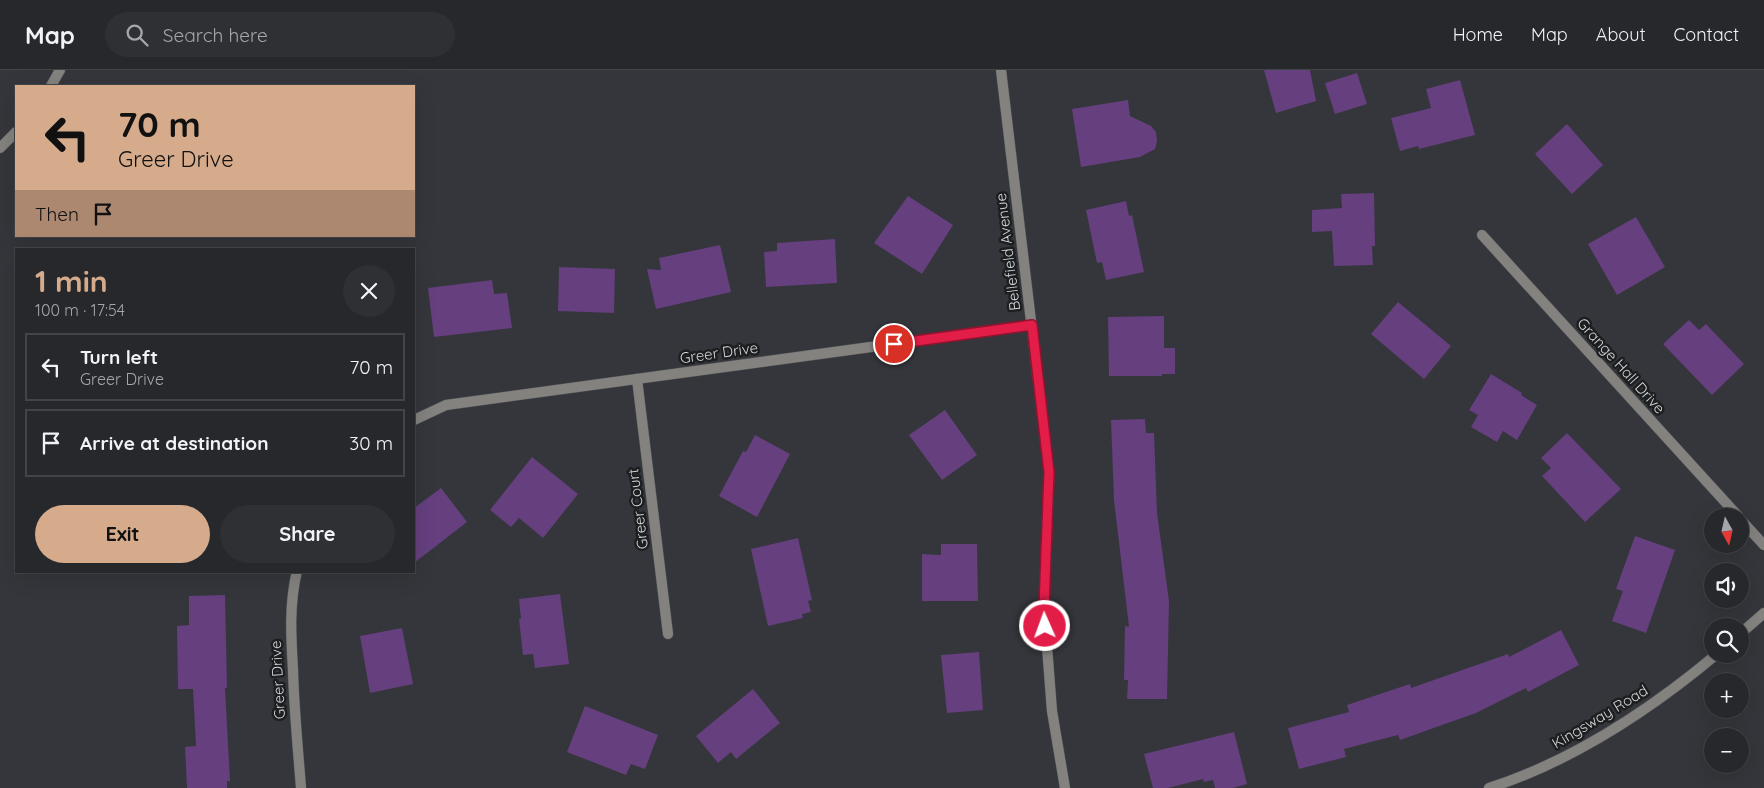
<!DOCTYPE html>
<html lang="en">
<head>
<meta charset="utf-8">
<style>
	:root { --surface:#27282c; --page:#2f3034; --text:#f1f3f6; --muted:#a4a6a9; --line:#434448; --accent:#d6ab8b }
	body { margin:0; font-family:Quicksand,sans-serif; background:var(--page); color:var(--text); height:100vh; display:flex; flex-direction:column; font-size:19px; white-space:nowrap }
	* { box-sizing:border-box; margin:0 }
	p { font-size:16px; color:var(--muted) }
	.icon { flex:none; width:28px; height:28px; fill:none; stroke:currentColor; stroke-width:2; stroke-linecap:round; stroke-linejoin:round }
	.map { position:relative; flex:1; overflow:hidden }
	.details { position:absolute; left:15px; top:178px; width:400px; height:325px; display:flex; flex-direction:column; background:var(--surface); border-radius:0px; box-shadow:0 5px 20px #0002,0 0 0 1px var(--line) }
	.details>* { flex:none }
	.banner { position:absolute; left:15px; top:15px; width:400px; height:152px; border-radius:0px; box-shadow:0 5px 20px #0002,0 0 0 1px var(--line); background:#d6ab8b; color:#111; overflow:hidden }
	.needle { width:32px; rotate:172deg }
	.buttons { position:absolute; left:1704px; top:438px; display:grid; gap:10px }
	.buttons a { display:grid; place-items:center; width:45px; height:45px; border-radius:50%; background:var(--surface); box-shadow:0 5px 20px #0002,0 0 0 1px var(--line); font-size:25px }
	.pin { position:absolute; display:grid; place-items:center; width:42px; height:42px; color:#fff; margin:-21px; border:2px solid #fff; border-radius:50%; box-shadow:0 1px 5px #0007 }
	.me { position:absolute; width:55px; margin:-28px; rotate:358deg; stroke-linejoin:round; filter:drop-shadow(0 0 4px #0008) }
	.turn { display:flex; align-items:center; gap:18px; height:105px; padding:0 20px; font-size:22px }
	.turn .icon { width:65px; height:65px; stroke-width:2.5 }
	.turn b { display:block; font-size:35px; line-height:42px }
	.then { display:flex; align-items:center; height:48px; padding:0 20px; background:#0003; gap:10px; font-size:19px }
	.round { display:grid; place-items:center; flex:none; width:52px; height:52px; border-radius:26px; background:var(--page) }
	.overview { display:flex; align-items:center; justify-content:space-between; height:85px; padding:0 20px }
	h1 { font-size:30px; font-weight:700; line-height:38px; color:var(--accent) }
	.primary-button { display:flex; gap:10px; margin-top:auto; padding:10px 20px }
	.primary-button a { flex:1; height:58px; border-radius:30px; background:var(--accent); color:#111; font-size:20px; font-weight:700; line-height:58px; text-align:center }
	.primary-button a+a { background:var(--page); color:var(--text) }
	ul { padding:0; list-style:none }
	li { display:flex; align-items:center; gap:15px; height:68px; margin:0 10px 8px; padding:0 10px; border:2px solid var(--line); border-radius:0px }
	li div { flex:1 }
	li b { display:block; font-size:19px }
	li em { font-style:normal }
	header { display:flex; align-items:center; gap:30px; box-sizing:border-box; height:70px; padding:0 25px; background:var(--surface); border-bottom:1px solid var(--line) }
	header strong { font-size:24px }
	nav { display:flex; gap:28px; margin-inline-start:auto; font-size:18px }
	.search { width:350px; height:45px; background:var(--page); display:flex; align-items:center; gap:12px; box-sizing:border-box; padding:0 18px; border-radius:28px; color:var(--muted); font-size:19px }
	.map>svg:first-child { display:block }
	.building { fill:#653f7e }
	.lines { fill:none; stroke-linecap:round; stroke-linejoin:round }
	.street-casing { stroke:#515357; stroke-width:11 }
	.street { stroke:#83827f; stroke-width:10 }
	.route-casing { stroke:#92132f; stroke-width:12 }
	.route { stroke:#e11d48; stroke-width:9 }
	.labels { text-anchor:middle; stroke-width:5; stroke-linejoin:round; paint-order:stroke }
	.street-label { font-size:15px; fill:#d3d5d8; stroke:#1c1e20 }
</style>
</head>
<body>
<header>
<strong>Map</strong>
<div class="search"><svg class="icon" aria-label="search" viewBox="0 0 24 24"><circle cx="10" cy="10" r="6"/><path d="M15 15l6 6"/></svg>Search here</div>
<nav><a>Home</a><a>Map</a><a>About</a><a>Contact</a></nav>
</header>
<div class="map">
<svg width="1764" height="718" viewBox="0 0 1764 718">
	<rect width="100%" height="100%" fill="#34363b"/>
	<g class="building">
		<path d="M 1264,0 L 1310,0 L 1316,31 L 1276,43 Z"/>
		<path d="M 1357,3 L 1367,34 L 1335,44 L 1325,13 Z"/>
		<path d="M 1460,10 L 1475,65 L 1419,79 L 1418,76 L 1400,81 L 1391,48 L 1431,38 L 1426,19 Z"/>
		<path d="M 1128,30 L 1130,46 L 1151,56 L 1156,62 L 1157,71 L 1155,79 L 1140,87 L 1081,97 L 1072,39 Z"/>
		<path d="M 1567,54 L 1603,95 L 1572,124 L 1535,84 Z"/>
		<path d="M 1374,123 L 1375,176 L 1372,176 L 1373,195 L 1334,196 L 1332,161 L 1312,162 L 1312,140 L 1342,138 L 1341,124 Z"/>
		<path d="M 908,126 L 953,155 L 922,204 L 874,173 Z"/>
		<path d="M 1126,131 L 1129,146 L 1132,145 L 1144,202 L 1106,210 L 1102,192 L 1097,193 L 1086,140 Z"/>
		<path d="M 1636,147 L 1665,197 L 1617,225 L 1588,174 Z"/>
		<path d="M 835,169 L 837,213 L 766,217 L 764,182 L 777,181 L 777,173 Z"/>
		<path d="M 720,175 L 731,222 L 656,239 L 647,199 L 661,200 L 659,188 Z"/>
		<path d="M 559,197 L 615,199 L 614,243 L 558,241 Z"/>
		<path d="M 492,210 L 494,224 L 507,223 L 512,258 L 434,267 L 428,218 Z"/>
		<path d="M 1398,232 L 1451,276 L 1424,309 L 1371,264 Z"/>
		<path d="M 1164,246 L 1164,278 L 1175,278 L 1175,304 L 1162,304 L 1162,306 L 1109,306 L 1108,247 Z"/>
		<path d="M 1689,250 L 1699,260 L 1706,254 L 1744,294 L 1712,325 L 1663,274 Z"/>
		<path d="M 1491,304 L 1522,323 L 1521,325 L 1537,335 L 1517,370 L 1503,361 L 1497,372 L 1471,357 L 1478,345 L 1469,340 Z"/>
		<path d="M 945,340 L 977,385 L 942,410 L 909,365 Z"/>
		<path d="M 1145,349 L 1146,363 L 1154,363 L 1157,443 L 1169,531 L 1167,629 L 1127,629 L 1128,610 L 1124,610 L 1125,556 L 1129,557 L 1114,430 L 1111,350 Z"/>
		<path d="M 1567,363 L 1621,419 L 1585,452 L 1542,406 L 1551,398 L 1541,388 Z"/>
		<path d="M 755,365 L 790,384 L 757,447 L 719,426 L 743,381 L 746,382 Z"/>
		<path d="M 532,387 L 578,424 L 543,468 L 519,448 L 511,457 L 490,440 Z"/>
		<path d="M 441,418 L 467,452 L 414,493 L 414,438 Z"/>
		<path d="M 1635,466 L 1675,480 L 1646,563 L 1612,551 L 1623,521 L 1616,519 Z"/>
		<path d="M 798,468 L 812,530 L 808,531 L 811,542 L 802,544 L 803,548 L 768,556 L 751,479 Z"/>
		<path d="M 941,474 L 977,474 L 978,531 L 922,531 L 922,484 L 941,485 Z"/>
		<path d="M 560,524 L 569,594 L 535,598 L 533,584 L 523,585 L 519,549 L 521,549 L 519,529 Z"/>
		<path d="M 225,525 L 227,618 L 225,618 L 230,711 L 227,711 L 227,718 L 187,718 L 185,677 L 196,676 L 193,619 L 178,619 L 177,556 L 189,555 L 189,526 Z"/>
		<path d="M 402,558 L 413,614 L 370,623 L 360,566 Z"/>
		<path d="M 1561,560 L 1579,595 L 1528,622 L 1526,618 L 1476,643 L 1400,670 L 1398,665 L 1344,679 L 1346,687 L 1299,699 L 1288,658 L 1349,642 L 1347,635 L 1410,614 L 1411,618 L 1508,584 L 1509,587 Z"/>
		<path d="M 979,582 L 983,640 L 947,643 L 941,585 Z"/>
		<path d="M 753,619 L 780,653 L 736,689 L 731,682 L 718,693 L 696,666 Z"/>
		<path d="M 585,636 L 658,665 L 645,699 L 631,694 L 626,705 L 567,682 Z"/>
		<path d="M 1234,662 L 1247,714 L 1233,718 L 1215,718 L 1213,710 L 1204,712 L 1203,709 L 1168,718 L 1153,718 L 1144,684 Z"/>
	</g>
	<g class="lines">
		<g class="street-casing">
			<g id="street">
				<path d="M 1001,0 L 1049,402 L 1044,538 L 1052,641 L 1065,718"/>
				<path d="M 51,16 L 60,0"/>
				<path d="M 0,78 L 16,62"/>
				<path d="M 1482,165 L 1738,446"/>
				<path d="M 637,309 L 668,564"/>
				<path d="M 414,350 L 446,335 L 1032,255"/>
				<path d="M 1740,449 L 1764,475"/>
				<path d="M 297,501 C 289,534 291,566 293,600 C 294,639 298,679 301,718"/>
				<path d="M 1740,564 L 1764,543"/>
				<path d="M 1489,718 C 1573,691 1650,640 1717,584"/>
			</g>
		</g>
		<use href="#street" class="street"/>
	</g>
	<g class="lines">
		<g class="route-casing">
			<path id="route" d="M 894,274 L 1032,255 L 1049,402 L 1044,538 L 1045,556"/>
		</g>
		<use href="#route" class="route"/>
	</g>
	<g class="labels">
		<g class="street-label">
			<text transform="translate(1008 182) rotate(-97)" y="5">Bellefield Avenue</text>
			<text transform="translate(719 283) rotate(-8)" y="5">Greer Drive</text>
			<text transform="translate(1621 296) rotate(48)" y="5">Grange Hall Drive</text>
			<text transform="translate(638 439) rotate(-97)" y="5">Greer Court</text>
			<text transform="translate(278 610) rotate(-93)" y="5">Greer Drive</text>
			<text transform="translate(1600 647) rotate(-31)" y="5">Kingsway Road</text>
		</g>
	</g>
</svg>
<div class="buttons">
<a><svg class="needle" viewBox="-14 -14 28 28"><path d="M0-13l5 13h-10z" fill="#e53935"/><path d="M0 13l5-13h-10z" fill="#a4a6a9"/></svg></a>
<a><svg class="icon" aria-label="sound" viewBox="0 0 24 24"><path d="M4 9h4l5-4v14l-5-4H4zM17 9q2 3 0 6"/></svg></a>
<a><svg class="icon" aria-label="search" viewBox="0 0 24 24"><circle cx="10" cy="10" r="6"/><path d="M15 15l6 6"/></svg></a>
<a>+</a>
<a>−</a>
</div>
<div class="pin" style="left:894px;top:274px;background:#d93025"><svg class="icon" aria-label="arrive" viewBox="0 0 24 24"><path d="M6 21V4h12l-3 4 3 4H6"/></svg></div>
<svg class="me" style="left:1045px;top:556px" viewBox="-20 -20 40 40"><circle r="17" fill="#e11d48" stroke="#fff" stroke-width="3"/><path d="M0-11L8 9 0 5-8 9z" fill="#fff"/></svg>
<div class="banner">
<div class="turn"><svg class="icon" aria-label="left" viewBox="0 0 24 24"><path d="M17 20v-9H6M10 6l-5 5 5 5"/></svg><div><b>70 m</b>Greer Drive</div></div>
<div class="then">Then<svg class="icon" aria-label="arrive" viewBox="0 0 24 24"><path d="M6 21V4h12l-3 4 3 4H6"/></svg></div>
</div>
<section class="details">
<div class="overview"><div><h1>1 min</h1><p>100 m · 17:54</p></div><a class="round"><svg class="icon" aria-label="close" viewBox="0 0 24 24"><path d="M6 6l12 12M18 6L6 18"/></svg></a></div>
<ul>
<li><svg class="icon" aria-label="left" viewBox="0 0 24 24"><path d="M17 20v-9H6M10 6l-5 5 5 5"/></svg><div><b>Turn left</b><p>Greer Drive</p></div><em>70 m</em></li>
<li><svg class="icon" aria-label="arrive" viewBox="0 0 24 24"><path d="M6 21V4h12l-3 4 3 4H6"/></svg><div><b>Arrive at destination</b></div><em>30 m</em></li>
</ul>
<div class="primary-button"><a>Exit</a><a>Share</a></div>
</section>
</div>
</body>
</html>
